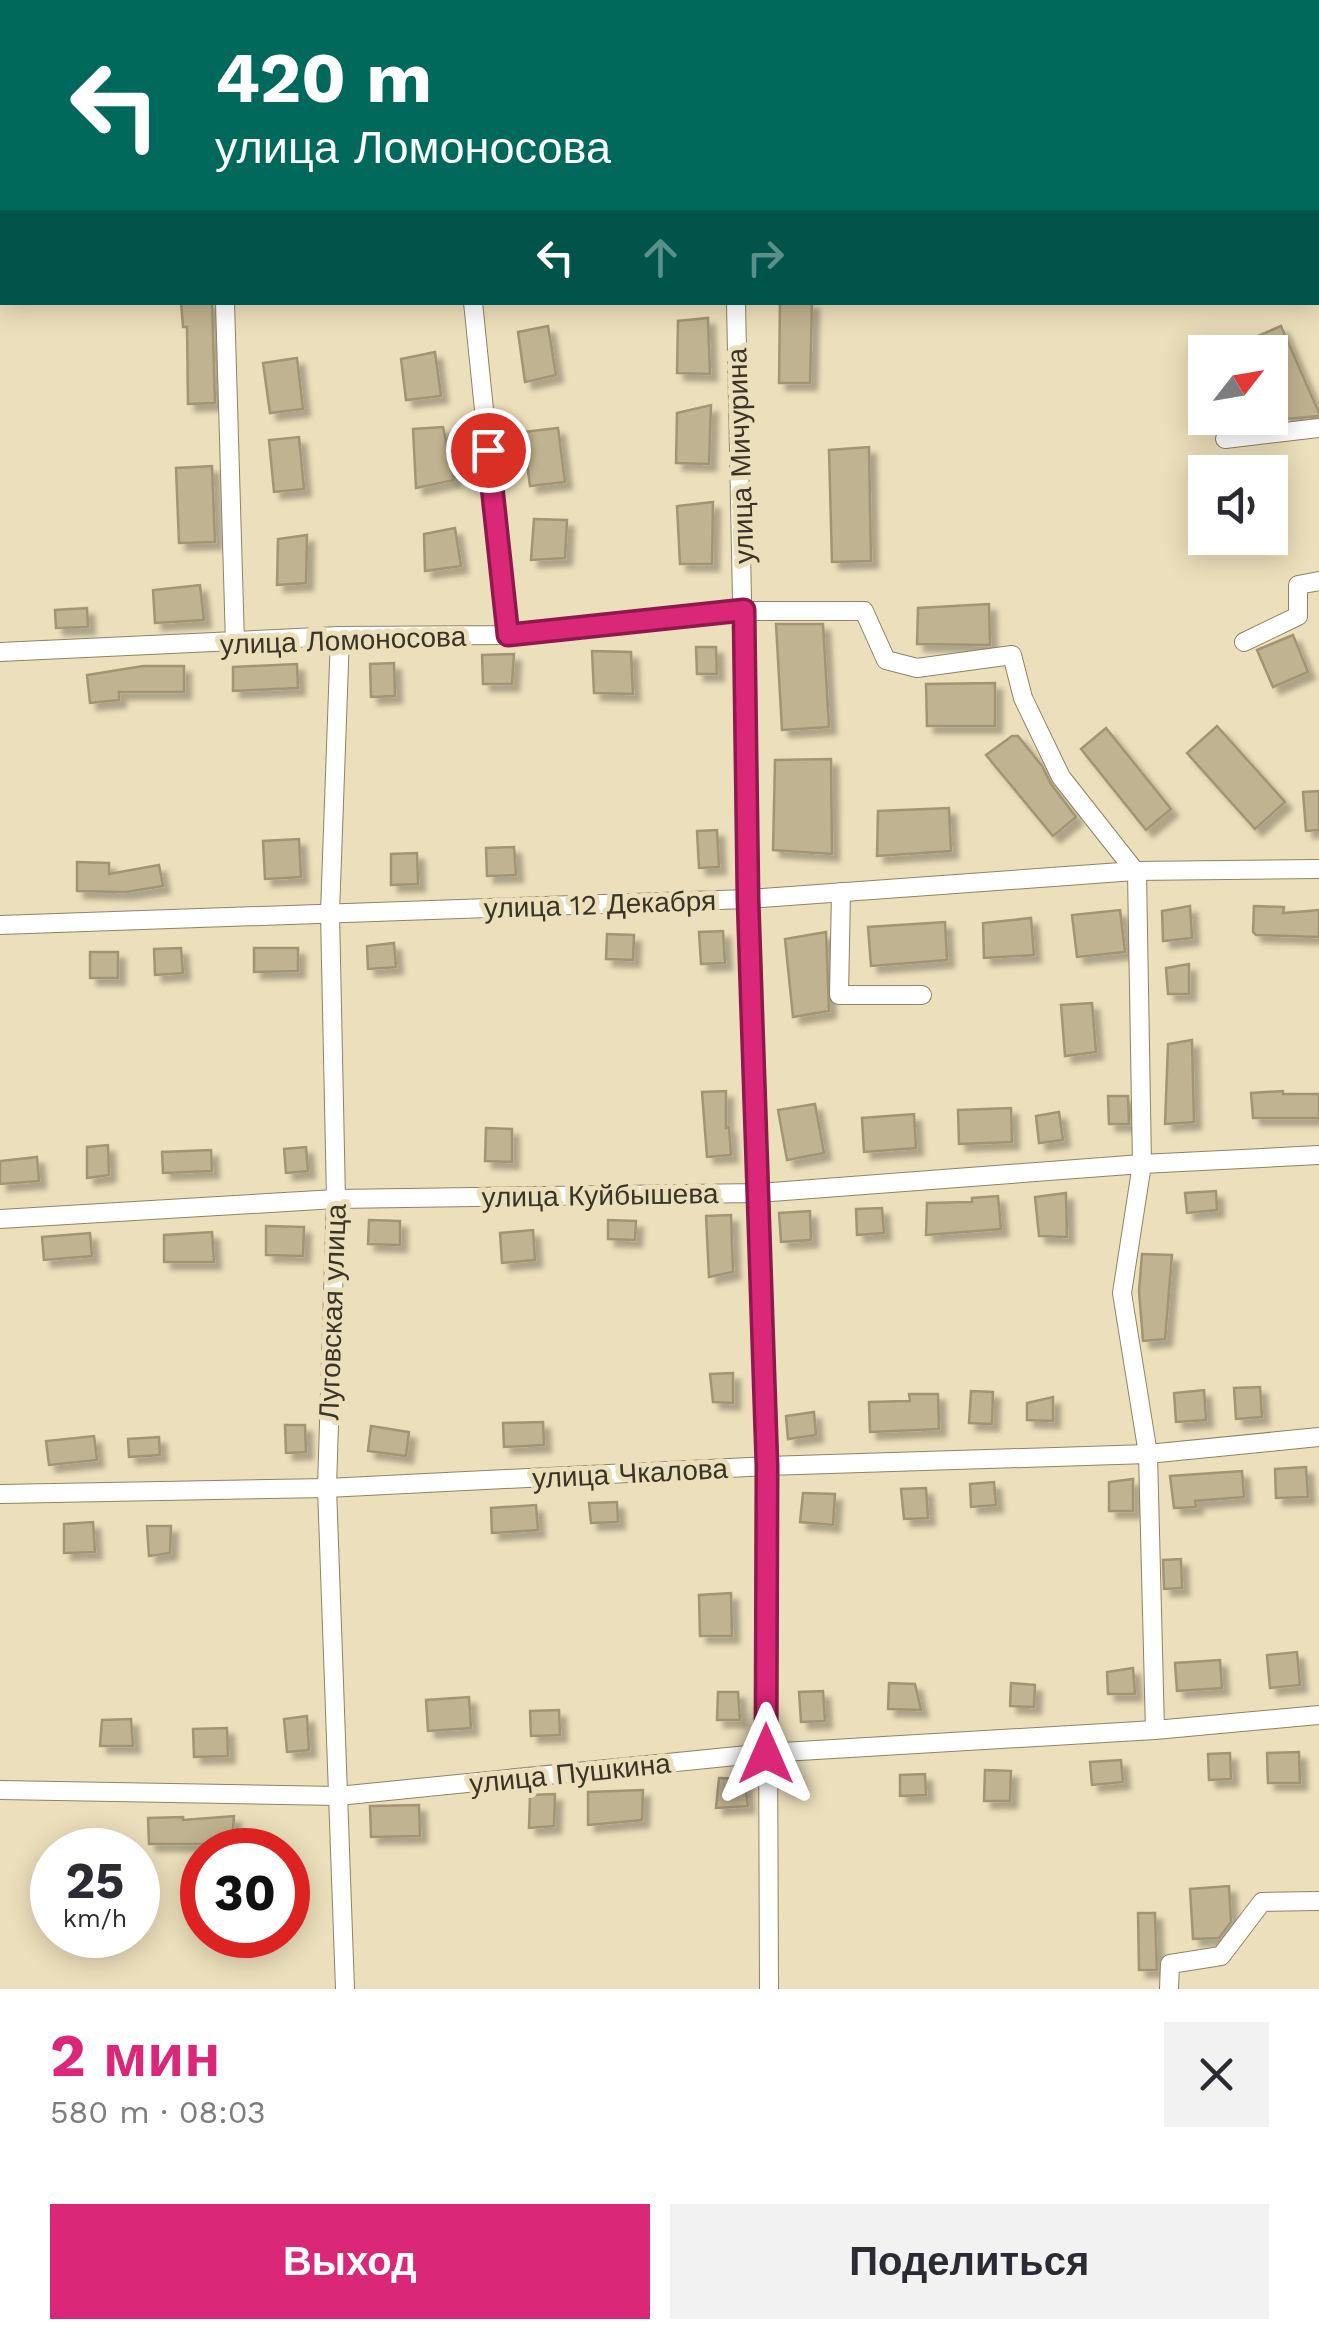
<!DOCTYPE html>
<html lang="ru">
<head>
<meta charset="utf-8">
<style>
	:root { --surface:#fff; --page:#f2f2f3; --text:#2b2b33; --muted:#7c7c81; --accent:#db2777 }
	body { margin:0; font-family:"Work Sans",sans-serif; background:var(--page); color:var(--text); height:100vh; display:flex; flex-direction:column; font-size:38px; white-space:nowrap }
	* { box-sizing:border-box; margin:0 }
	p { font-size:32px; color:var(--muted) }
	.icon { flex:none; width:55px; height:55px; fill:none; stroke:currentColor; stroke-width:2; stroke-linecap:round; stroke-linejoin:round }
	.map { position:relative; height:1989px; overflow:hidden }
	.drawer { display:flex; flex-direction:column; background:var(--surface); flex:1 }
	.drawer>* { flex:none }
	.top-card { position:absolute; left:0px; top:0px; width:1320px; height:305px; box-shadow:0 5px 25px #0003; background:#00695c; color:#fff; overflow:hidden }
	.needle { width:65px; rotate:59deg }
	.controls { position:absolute; left:1188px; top:335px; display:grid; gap:20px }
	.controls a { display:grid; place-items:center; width:100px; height:100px; border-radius:0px; background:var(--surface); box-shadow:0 5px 25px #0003; font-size:50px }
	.speed { position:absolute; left:30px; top:1828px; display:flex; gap:20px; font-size:50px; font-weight:700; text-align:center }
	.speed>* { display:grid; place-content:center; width:130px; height:130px; border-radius:50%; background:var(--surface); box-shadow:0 5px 25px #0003; line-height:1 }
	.speed small { font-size:25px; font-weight:400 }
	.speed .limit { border:15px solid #d22; background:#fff; color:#111 }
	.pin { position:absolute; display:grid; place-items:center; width:85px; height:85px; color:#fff; margin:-42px; border:5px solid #fff; border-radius:50%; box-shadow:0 2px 10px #0007 }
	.me { position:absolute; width:110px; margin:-55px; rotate:0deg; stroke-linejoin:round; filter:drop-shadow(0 0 8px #0008) }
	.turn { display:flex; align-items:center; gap:35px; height:210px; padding:0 50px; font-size:45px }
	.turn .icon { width:130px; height:130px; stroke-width:2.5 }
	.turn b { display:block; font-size:70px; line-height:85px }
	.lanes { display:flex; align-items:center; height:95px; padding:0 50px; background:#0003; justify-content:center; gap:50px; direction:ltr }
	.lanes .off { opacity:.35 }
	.round { display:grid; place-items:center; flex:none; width:105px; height:105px; border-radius:0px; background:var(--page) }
	.summary { display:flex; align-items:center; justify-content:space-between; height:170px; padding:0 50px }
	h1 { font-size:60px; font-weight:700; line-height:75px; color:var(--accent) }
	.cta { display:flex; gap:20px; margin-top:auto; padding:20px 50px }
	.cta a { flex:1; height:115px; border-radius:0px; background:var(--accent); color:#fff; font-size:40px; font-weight:700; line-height:115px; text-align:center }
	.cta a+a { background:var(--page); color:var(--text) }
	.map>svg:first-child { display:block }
	.building { fill:#c0b391; stroke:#a19573; stroke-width:2.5; filter:url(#shadow) }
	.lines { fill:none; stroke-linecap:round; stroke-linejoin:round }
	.minor-casing { stroke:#8f8362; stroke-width:20 }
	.minor { stroke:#fff; stroke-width:18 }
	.route-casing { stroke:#8e194d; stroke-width:25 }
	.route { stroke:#db2777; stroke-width:18 }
	.labels { text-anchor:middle; stroke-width:10; stroke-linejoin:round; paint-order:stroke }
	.street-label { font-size:28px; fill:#393426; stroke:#ecdfbb }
</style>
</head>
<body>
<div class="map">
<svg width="1319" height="1989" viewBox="0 0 1319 1989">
	<defs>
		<filter id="shadow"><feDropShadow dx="7" dy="7" stdDeviation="2.5" flood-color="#0004"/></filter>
	</defs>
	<rect width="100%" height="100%" fill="#ecdfbb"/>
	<g class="building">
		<path d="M 181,302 L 212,302 L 215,403 L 188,404 L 187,327 L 183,327 Z"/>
		<path d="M 780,302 L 812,302 L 810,383 L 779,383 Z"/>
		<path d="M 708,318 L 710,374 L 677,373 L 678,321 Z"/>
		<path d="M 548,326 L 556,375 L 525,382 L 518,332 Z"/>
		<path d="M 1281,326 L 1319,413 L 1319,416 L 1286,419 L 1270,383 L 1270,352 L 1257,352 L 1251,339 Z"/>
		<path d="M 435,352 L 441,396 L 406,400 L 401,359 Z"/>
		<path d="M 297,358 L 303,409 L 270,413 L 263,363 Z"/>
		<path d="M 711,405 L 709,464 L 676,463 L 677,413 Z"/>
		<path d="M 443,427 L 454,480 L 416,488 L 413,429 Z"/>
		<path d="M 558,428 L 565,482 L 530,486 L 523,432 Z"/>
		<path d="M 299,437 L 304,489 L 274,492 L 269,440 Z"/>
		<path d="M 869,447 L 871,561 L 832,562 L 829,450 Z"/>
		<path d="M 212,466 L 215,542 L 179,543 L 176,468 Z"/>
		<path d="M 713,502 L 712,564 L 680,564 L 677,506 Z"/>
		<path d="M 534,519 L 567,520 L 565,558 L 531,560 Z"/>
		<path d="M 455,528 L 461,566 L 425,571 L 424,534 Z"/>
		<path d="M 307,535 L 306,583 L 277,585 L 278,539 Z"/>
		<path d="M 200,585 L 204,620 L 155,623 L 153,590 Z"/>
		<path d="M 989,604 L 990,645 L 917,644 L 918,608 Z"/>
		<path d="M 87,608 L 88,627 L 56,628 L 55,610 Z"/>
		<path d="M 776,624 L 823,624 L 829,727 L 782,730 Z"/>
		<path d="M 1293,635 L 1308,672 L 1273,687 L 1257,650 Z"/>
		<path d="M 696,647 L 716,647 L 717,674 L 697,674 Z"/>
		<path d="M 592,651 L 631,652 L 633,694 L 594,693 Z"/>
		<path d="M 514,654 L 512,684 L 483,684 L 482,655 Z"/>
		<path d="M 394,663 L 395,696 L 371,697 L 370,664 Z"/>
		<path d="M 297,664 L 298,688 L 233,691 L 233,667 Z"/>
		<path d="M 143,666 L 184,666 L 184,692 L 119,692 L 119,700 L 90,703 L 87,675 Z"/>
		<path d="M 995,683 L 995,726 L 927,726 L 926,684 Z"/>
		<path d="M 1217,726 L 1285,802 L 1255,829 L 1187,753 Z"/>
		<path d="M 1106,728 L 1171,809 L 1146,830 L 1081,749 Z"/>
		<path d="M 1012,736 L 1018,736 L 1042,766 L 1051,784 L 1076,817 L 1053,836 L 986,755 Z"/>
		<path d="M 831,759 L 832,854 L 773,850 L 775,760 Z"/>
		<path d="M 1319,791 L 1319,830 L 1306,831 L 1303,792 Z"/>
		<path d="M 949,808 L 951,851 L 877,856 L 878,811 Z"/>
		<path d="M 717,830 L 719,867 L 699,868 L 697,831 Z"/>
		<path d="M 299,839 L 301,877 L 265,879 L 263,841 Z"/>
		<path d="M 514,847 L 516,875 L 487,876 L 486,848 Z"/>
		<path d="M 417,853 L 418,884 L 391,885 L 391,854 Z"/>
		<path d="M 77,862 L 109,863 L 109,874 L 159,865 L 163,886 L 126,892 L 77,891 Z"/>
		<path d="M 1190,906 L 1192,938 L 1163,941 L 1162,911 Z"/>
		<path d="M 1254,906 L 1284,907 L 1283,913 L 1319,910 L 1319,937 L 1256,935 L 1253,932 Z"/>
		<path d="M 1120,910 L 1125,952 L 1077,957 L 1072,915 Z"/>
		<path d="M 1031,918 L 1034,955 L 984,958 L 983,923 Z"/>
		<path d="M 945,922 L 947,960 L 871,966 L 868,927 Z"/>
		<path d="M 723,931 L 725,963 L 701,964 L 699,932 Z"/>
		<path d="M 826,932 L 829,1011 L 793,1017 L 785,939 Z"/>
		<path d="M 607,934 L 634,935 L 633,960 L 606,959 Z"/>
		<path d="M 394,943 L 396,967 L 368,969 L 367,946 Z"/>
		<path d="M 181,948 L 183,973 L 155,975 L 154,949 Z"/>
		<path d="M 254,948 L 298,948 L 298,971 L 254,972 Z"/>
		<rect x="90" y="952" width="28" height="26"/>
		<path d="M 1189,964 L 1189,994 L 1168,994 L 1166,968 Z"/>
		<path d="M 1092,1003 L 1096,1052 L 1065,1056 L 1061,1005 Z"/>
		<path d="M 1192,1040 L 1194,1122 L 1165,1124 L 1168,1044 Z"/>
		<path d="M 726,1091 L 726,1128 L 729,1127 L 731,1155 L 707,1157 L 702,1092 Z"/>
		<path d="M 1283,1091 L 1283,1094 L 1319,1094 L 1319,1118 L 1253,1118 L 1251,1093 Z"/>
		<path d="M 1108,1096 L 1128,1096 L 1129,1124 L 1109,1124 Z"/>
		<path d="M 815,1104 L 824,1153 L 787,1160 L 778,1110 Z"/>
		<path d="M 1011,1108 L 1012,1142 L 959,1144 L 958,1110 Z"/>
		<path d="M 1059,1112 L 1063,1140 L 1039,1143 L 1036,1116 Z"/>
		<path d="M 914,1114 L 916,1148 L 864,1152 L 862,1118 Z"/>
		<path d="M 486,1128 L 512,1129 L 512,1162 L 485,1161 Z"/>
		<path d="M 108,1145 L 109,1175 L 87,1178 L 87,1147 Z"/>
		<path d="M 306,1147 L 308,1171 L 286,1173 L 284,1149 Z"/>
		<path d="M 211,1150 L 212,1171 L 163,1173 L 162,1152 Z"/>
		<path d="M 37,1157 L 39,1181 L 0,1184 L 0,1161 Z"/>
		<path d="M 1216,1191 L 1217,1210 L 1187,1213 L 1185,1193 Z"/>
		<path d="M 1066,1193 L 1067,1237 L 1039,1236 L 1035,1197 Z"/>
		<path d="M 998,1196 L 1001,1229 L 926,1235 L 927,1203 L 972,1202 L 972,1198 Z"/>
		<path d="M 882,1208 L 884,1233 L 857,1235 L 856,1209 Z"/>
		<path d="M 810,1211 L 811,1240 L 781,1242 L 779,1213 Z"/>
		<path d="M 731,1215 L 733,1272 L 709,1277 L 706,1216 Z"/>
		<path d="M 369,1220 L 400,1221 L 400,1245 L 368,1244 Z"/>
		<path d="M 608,1220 L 636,1221 L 635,1240 L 608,1239 Z"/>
		<path d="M 266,1226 L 304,1227 L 303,1256 L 266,1255 Z"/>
		<path d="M 533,1230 L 535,1260 L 502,1263 L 500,1233 Z"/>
		<path d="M 212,1232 L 214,1262 L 164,1262 L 164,1235 Z"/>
		<path d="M 90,1233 L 92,1256 L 44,1260 L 42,1237 Z"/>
		<path d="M 1142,1254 L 1172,1255 L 1165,1339 L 1143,1341 L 1139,1291 Z"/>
		<path d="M 733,1373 L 733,1403 L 713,1402 L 710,1374 Z"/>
		<path d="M 1260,1387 L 1262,1417 L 1236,1419 L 1234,1388 Z"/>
		<path d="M 1204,1390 L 1206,1420 L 1176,1422 L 1174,1393 Z"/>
		<path d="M 971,1391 L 993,1392 L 992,1424 L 969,1423 Z"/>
		<path d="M 909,1394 L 938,1394 L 939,1429 L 870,1432 L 869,1402 L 910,1401 Z"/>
		<path d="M 1053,1397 L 1053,1421 L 1027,1420 L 1027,1403 Z"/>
		<path d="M 814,1412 L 816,1435 L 788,1439 L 786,1416 Z"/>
		<path d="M 543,1422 L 544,1445 L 504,1447 L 503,1423 Z"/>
		<path d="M 285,1425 L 305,1425 L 306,1452 L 286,1453 Z"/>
		<path d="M 371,1426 L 409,1432 L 406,1456 L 368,1451 Z"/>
		<path d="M 94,1436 L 97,1460 L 49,1465 L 46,1441 Z"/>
		<path d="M 159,1437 L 160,1455 L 129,1457 L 128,1439 Z"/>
		<path d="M 1306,1467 L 1308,1497 L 1276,1498 L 1275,1469 Z"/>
		<path d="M 1242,1471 L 1244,1497 L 1195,1501 L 1196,1507 L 1174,1508 L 1170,1476 Z"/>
		<path d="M 1133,1479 L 1133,1511 L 1109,1511 L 1109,1482 Z"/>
		<path d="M 994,1482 L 996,1505 L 971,1507 L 970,1484 Z"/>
		<path d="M 926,1488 L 928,1518 L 904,1519 L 901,1489 Z"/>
		<path d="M 803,1493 L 835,1494 L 833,1525 L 800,1522 Z"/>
		<path d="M 617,1502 L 618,1522 L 591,1523 L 589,1503 Z"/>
		<path d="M 536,1505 L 538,1530 L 492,1533 L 491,1508 Z"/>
		<path d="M 93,1522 L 95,1552 L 64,1553 L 64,1524 Z"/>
		<path d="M 147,1526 L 171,1526 L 170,1553 L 149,1556 Z"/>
		<path d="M 1181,1559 L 1182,1588 L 1164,1589 L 1163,1560 Z"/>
		<path d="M 731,1593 L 732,1636 L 700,1636 L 699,1595 Z"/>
		<path d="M 1297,1652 L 1300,1685 L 1270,1688 L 1267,1655 Z"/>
		<path d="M 1220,1660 L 1222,1688 L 1177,1691 L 1175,1663 Z"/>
		<path d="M 1133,1668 L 1135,1694 L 1108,1694 L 1107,1672 Z"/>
		<path d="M 889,1683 L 915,1684 L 921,1710 L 888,1709 Z"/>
		<path d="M 1011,1683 L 1035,1685 L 1034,1707 L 1010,1706 Z"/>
		<path d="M 823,1691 L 825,1721 L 801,1722 L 799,1692 Z"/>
		<path d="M 718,1692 L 738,1692 L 740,1720 L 717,1720 Z"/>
		<path d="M 469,1697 L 471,1728 L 428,1731 L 426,1700 Z"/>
		<path d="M 559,1710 L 560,1735 L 531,1736 L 530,1711 Z"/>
		<path d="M 307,1716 L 309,1750 L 287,1752 L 284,1719 Z"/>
		<path d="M 131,1719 L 133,1746 L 100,1746 L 102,1720 Z"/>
		<path d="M 227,1728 L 228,1756 L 194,1757 L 193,1729 Z"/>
		<path d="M 1299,1752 L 1300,1783 L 1268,1783 L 1267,1753 Z"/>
		<path d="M 1230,1753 L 1231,1779 L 1209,1780 L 1208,1754 Z"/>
		<path d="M 1121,1760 L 1123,1782 L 1092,1785 L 1090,1762 Z"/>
		<path d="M 985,1770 L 1011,1771 L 1010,1801 L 984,1801 Z"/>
		<path d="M 925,1774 L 926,1795 L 900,1796 L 900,1775 Z"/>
		<path d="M 719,1778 L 744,1779 L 748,1806 L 716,1808 Z"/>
		<path d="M 643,1790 L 642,1820 L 588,1825 L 588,1792 Z"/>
		<path d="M 555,1794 L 554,1826 L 529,1828 L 530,1795 Z"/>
		<path d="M 419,1805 L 420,1836 L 371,1837 L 370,1806 Z"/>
		<path d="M 234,1816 L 232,1844 L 149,1844 L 148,1818 L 183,1817 L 183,1820 Z"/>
		<path d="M 1229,1886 L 1231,1922 L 1219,1938 L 1193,1939 L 1190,1889 Z"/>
		<path d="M 1138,1913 L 1155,1913 L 1157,1970 L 1139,1970 Z"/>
	</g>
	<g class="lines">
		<g class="minor-casing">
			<g id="minor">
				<path d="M 442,0 L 442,2"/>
				<path d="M 719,0 L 719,2"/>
				<path d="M 1318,117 L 1319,117"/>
				<path d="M 225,302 L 235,643"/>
				<path d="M 473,302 L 507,635"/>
				<path d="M 736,302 L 748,899 L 767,1466 L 769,1989"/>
				<path d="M 1225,439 L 1319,428"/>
				<path d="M 340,636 L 330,913 L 336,1199 L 327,1488 L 345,1989"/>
				<path d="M 1244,642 L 1298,616 L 1298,585 L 1319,581"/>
				<path d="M 0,652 L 340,636 L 507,635 L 744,611 L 864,611 L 886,660 L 917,668 L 1012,655 L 1023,698 L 1061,777 L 1135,871"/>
				<path d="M 1137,873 L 1142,1164 L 1122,1293 L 1148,1454 L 1155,1730"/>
				<path d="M 841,892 L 839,995 L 922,995"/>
				<path d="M 0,925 L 748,899 L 1135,871 L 1319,869"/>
				<path d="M 0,1219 L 336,1199 L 758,1193 L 1142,1164 L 1319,1155"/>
				<path d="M 0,1494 L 327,1488 L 767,1466 L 1148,1454 L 1319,1437"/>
				<path d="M 0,1790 L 338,1796 L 766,1753 L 1155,1730 L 1319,1715"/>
				<path d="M 1169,1989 L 1170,1964 L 1221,1956 L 1262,1902 L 1319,1901"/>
			</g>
		</g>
		<use href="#minor" class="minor"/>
	</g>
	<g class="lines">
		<g class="route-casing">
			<path id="route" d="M 488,450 L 508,635 L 744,610 L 748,899 L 767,1466 L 766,1754"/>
		</g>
		<use href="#route" class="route"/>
	</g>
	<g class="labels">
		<g class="street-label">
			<text transform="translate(740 456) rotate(-92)" y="10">улица Мичурина</text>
			<text transform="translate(343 640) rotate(-2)" y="10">улица Ломоносова</text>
			<text transform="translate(600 904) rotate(-2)" y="10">улица 12 Декабря</text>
			<text transform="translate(600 1195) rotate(-1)" y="10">улица Куйбышева</text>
			<text transform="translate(332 1312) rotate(-88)" y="10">Луговская улица</text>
			<text transform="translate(630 1473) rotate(-3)" y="10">улица Чкалова</text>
			<text transform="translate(570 1773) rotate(-6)" y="10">улица Пушкина</text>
		</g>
	</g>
</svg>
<div class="controls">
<a><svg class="needle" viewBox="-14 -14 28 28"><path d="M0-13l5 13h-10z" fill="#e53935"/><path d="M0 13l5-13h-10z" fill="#7c7c81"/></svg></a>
<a><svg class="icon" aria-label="sound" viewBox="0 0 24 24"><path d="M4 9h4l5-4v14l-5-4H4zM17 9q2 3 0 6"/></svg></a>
</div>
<div class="speed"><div>25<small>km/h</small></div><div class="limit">30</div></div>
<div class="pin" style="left:488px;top:450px;background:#d93025"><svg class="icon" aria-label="arrive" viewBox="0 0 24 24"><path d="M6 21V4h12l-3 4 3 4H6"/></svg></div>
<svg class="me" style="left:766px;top:1754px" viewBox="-20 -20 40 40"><path d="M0-17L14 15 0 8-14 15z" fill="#db2777" stroke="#fff" stroke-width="4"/></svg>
<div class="top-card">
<div class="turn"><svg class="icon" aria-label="left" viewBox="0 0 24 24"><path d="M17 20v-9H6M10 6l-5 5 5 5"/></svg><div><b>420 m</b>улица Ломоносова</div></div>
<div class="lanes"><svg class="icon" aria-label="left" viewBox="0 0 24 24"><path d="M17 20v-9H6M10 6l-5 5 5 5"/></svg><svg class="icon off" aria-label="ahead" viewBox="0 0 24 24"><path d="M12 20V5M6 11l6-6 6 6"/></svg><svg class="icon off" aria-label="right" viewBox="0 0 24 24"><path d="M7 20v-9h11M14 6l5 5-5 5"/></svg></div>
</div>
</div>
<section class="drawer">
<div class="summary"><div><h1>2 мин</h1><p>580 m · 08:03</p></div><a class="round"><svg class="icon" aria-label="close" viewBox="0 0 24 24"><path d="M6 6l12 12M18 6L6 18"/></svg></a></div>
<div class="cta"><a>Выход</a><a>Поделиться</a></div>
</section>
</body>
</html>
